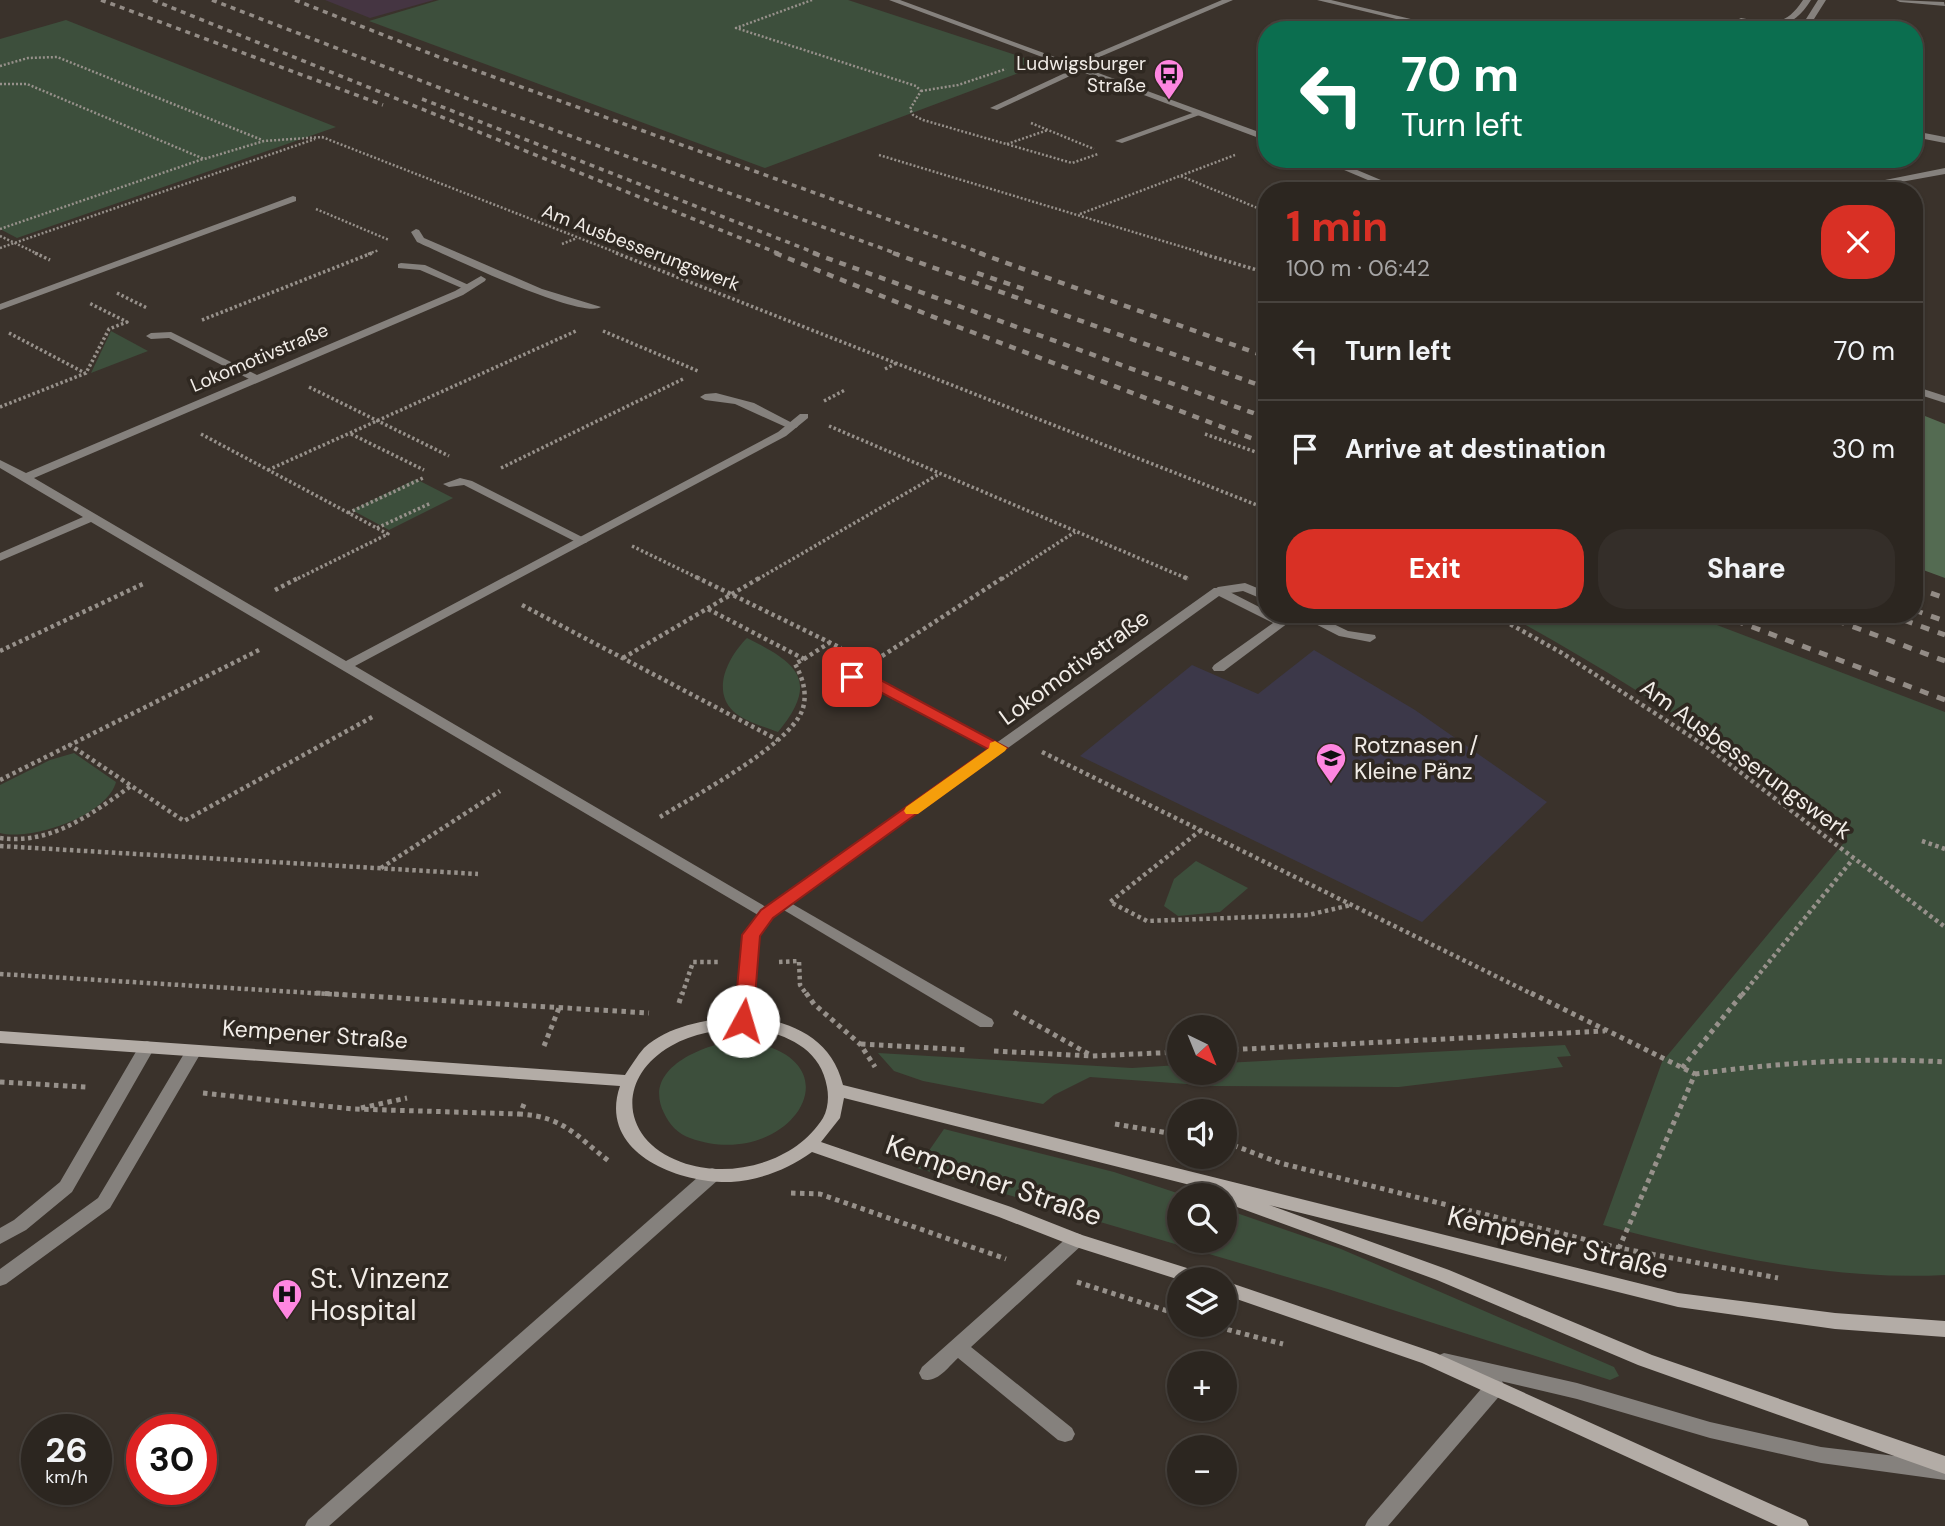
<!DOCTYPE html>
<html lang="en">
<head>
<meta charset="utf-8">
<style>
	:root { --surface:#2c2620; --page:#342e29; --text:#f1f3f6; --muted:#a6a5a5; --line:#48433e; --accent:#d93025 }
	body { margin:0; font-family:"DM Sans",sans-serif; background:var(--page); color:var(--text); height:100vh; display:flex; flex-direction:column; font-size:26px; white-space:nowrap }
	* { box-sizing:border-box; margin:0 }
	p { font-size:23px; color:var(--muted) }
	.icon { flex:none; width:38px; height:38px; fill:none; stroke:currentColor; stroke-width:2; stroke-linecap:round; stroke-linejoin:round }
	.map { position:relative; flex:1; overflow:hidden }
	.panel { position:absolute; left:1258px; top:182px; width:665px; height:441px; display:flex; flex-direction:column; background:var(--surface); border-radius:28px; box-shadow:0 2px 5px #0004,0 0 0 2px var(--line) }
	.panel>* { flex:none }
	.banner { position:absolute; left:1258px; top:21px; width:665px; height:147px; border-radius:28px; box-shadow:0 2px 5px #0004,0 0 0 2px var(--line); background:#0b6e4f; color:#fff; overflow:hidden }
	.needle { width:46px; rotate:137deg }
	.buttons { position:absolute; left:1167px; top:1015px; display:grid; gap:14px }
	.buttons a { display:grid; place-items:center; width:70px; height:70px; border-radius:50%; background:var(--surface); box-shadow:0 2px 5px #0004,0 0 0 2px var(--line); font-size:35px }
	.speed { position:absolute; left:21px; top:1414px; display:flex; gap:14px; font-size:35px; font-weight:700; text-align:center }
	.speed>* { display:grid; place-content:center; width:91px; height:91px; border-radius:50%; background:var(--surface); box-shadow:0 2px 5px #0004,0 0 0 2px var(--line); line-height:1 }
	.speed small { font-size:18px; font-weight:400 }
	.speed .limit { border:10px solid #d22; background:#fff; color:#111 }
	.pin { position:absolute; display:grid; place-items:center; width:60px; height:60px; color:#fff; margin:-30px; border-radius:14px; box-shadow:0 4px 10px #0006 }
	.me { position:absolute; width:77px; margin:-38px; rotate:6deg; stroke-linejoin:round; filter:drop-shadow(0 0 5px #0008) }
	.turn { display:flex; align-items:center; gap:24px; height:147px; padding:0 28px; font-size:32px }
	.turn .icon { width:91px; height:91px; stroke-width:2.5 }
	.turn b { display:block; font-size:49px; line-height:60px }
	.round { display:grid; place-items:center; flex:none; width:74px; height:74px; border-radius:28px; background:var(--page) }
	.head { display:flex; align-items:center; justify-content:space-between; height:119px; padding:0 28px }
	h1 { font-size:42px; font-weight:700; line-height:52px; color:var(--accent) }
	.cta { display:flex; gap:14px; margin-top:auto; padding:14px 28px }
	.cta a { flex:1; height:80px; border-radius:28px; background:var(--accent); color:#fff; font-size:28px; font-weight:700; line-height:80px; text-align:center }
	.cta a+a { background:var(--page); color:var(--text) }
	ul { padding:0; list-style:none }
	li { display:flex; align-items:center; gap:21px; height:98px; padding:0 28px; border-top:2px solid var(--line) }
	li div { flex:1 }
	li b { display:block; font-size:26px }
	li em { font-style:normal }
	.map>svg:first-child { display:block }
	.industrial { fill:#453542 }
	.education { fill:#3c3849 }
	.green { fill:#3d4f3c }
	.forest { fill:#546b52 }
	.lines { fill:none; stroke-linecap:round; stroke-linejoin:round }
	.path-far3 { stroke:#97918b; stroke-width:2.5; stroke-dasharray:2 2; stroke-linecap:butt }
	.path-far2 { stroke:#97918b; stroke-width:3.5; stroke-dasharray:2.5 2.5; stroke-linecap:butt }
	.path-far1 { stroke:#97918b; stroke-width:4.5; stroke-dasharray:3.5 3.5; stroke-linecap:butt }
	.path { stroke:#97918b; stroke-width:5; stroke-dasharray:4.5 4.5; stroke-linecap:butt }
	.service { fill:#85817d; fill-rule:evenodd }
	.minor { fill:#85817d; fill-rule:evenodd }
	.tertiary { fill:#85817d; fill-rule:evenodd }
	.secondary { fill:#b3aca6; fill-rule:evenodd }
	.rail-far2 { stroke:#938c86; stroke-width:3.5; stroke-dasharray:5 5; stroke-linecap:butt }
	.rail-far1 { stroke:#938c86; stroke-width:4.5; stroke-dasharray:7 7; stroke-linecap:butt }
	.rail { stroke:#938c86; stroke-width:5; stroke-dasharray:9 9; stroke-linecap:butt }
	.route { fill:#d93025; stroke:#8d1f18; stroke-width:2 }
	.slow { fill:#f59e0b }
	.labels { text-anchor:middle; stroke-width:7; stroke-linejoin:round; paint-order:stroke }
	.far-poi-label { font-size:19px; fill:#f1ece7; stroke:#2f2821; text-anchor:end }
	.far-street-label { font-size:19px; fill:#f1ece7; stroke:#2f2821 }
	.street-label { font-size:23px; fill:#f1ece7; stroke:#2f2821 }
	.poi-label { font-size:23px; fill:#f1ece7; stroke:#2f2821; text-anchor:start }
	.near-street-label { font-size:28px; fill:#f1ece7; stroke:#2f2821 }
	.near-poi-label { font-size:28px; fill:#f1ece7; stroke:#2f2821; text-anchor:start }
</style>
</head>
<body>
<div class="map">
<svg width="1945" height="1526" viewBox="0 0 1945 1526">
	<rect width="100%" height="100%" fill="#3a322b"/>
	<path class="industrial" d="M 325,0 L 434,0 L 370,18 Z"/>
	<path class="education" d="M 1314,650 L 1415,710 L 1547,802 L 1422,922 L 1080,756 L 1192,665 L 1258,694 Z"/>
	<g class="green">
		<path d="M 439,0 L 848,0 L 1043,64 L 765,168 L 369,21 Z"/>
		<path d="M 66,20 L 336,127 L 17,238 L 0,229 L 0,39 Z"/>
		<path d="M 111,331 L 148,351 L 91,373 Z"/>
		<path d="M 416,479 L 453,498 L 389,530 L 352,510 Z"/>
		<path d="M 1506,614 L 1688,614 L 1945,712 L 1945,1275 C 1830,1281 1714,1254 1603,1225 L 1662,1062 L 1847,839 C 1741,754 1626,680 1506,614 Z"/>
		<path d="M 747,638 C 798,663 820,681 778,732 C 765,727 743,721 733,711 C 711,689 729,656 747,638 Z"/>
		<path d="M 74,753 L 116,782 C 107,816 31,841 0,833 L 0,785 L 50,760 Z"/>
		<path d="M 1196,861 L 1248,888 L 1220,912 L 1178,916 L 1164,906 L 1174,879 Z"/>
		<path d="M 739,1040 C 867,1056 789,1174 690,1138 C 678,1134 669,1124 664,1113 C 641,1067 706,1044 739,1040 Z"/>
		<path d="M 1565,1045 L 1571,1056 L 1557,1057 L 1563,1067 L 1399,1087 L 1214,1086 L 1090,1077 L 1054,1095 L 1043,1104 L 923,1081 L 894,1071 L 878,1053 L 1132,1068 L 1179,1065 L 1180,1073 L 1225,1073 L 1225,1063 Z"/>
		<path d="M 944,1129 L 1114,1172 L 1183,1195 L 1180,1195 L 1180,1241 L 1225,1241 L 1225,1209 L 1341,1249 L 1614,1367 L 1619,1376 L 1610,1380 L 1328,1289 L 917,1168 Z"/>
	</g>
	<path class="forest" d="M 1915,412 L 1945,424 L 1945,578 L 1915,567 Z"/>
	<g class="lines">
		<g class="path-far3">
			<path d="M 812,0 L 736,28 L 916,86 L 921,91 L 910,109 L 913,115 L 923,120 L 1072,163 L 1098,154"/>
			<path d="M 0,66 L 28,58 L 57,57 L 262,140"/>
			<path d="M 0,84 L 27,84 L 204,159 L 264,141 L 322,137 L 620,254"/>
			<path d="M 921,91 L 958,85 L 1006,69"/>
			<path d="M 1031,123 L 1094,149"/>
			<path d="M 1007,144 L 1048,130"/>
			<path d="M 879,155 L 1206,254"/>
			<path d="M 1181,176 L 1267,212"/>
			<path d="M 316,209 L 389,240"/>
			<path d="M 1080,214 L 1235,155"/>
			<path d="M 0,229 L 203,159"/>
			<path d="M 0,236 L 38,254"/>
			<path d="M 562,244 L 577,238"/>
			<path d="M 0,248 L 315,139"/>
			<path d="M 368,254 L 379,250"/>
		</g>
		<g class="path-far2">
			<path d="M 35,253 L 50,260"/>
			<path d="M 616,253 L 1267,509"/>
			<path d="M 1200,253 L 1267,273"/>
			<path d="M 117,293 L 147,308"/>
			<path d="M 202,320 L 372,253"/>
			<path d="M 603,331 L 698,371"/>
			<path d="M 9,333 L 85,373"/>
			<path d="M 885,369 L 897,363"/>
			<path d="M 309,387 L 449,456"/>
			<path d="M 824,401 L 845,390"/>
			<path d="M 0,407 L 86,373 L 109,329 L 127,322 L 89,303"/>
			<path d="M 829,426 L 1188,579"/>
			<path d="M 201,434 L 388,534 L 297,579"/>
			<path d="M 351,434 L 424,470"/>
			<path d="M 1205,434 L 1267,456"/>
			<path d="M 501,468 L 685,378"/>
			<path d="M 268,470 L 576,331"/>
			<path d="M 348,513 L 423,478"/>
			<path d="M 377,528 L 431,503"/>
			<path d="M 632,546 L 700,579"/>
			<path d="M 758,579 L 939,474"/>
			<path d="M 1002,579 L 1075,532"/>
		</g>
		<g class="path-far1">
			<path d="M 696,577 L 841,648"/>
			<path d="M 1184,577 L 1188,579"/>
			<path d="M 275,590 L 300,577"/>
			<path d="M 522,605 L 778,740"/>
			<path d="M 1492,614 L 1562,653 L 1707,747 L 1945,927"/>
			<path d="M 259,650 L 70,745 L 184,821 L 374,716"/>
			<path d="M 0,651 L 145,583"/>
			<path d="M 882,656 L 1004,577"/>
			<path d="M 623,658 L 761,577"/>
			<path d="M 804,659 L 829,643"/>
			<path d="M 1042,752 L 1534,995"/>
			<path d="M 0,780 L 70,745"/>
			<path d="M 660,817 C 694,796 788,746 802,711 C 808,695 803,678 795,664 L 804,659 L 708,609"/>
			<path d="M 1201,830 L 1110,902 L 1147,921 L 1308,915 L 1351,905"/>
			<path d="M 0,838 C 52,845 91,814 131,786"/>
			<path d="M 1922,841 L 1945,849"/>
			<path d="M 0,846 L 478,874"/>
			<path d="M 381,868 L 500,791"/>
			<path d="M 779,962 L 799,961 L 800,985 L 807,995"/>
			<path d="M 0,974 L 345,995"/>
			<path d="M 682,995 L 693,962 L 718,962"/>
			<path d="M 1742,995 L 1853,859"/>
		</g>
		<g class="path">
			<path d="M 316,993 L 649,1013"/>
			<path d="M 806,993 L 814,1004 L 860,1044 L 875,1067"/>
			<path d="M 1531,993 L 1695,1074 L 1619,1248"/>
			<path d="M 679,1003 L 682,993"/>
			<path d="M 1014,1012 L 1092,1056"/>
			<path d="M 861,1044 L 968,1050"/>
			<path d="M 544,1046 L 559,1008"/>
			<path d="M 1225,1050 L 1605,1031"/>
			<path d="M 994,1051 L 1092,1056 L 1180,1052"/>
			<path d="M 1682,1068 L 1743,993"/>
			<path d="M 1695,1074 C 1778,1063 1861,1057 1945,1062"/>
			<path d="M 0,1082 L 86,1087"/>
			<path d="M 203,1093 L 353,1109 L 520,1114"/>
			<path d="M 524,1104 L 520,1114 C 565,1117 577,1137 610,1162"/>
			<path d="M 361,1108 L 407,1098"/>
			<path d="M 1115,1124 L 1180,1135"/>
			<path d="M 1225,1142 L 1280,1163 L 1619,1248 L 1778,1278"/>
			<path d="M 791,1193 L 820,1194 L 1006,1259"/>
			<path d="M 1077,1282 L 1180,1315"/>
			<path d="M 1210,1325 L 1283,1344"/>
		</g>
		<g class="service">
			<path d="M 1803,0 L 1811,0 C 1798,21 1784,29 1759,25 C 1751,24 1743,23 1737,20 L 1741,18 C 1770,23 1785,28 1803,0 Z"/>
			<path d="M 1818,0 L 1826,0 L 1814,19 L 1824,30 L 1815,30 L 1806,19 Z"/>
			<path d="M 1080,66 L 1087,68 L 997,110 L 990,108 Z"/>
			<path d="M 1198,111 L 1205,113 L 1122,143 L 1115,141 Z"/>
			<path d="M 416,229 L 419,230 L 424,238 L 542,289 L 601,307 C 581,320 444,254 417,242 L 411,232 Z"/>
			<path d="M 401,263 L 425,265 L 473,287 L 464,289 L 420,270 L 398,268 L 398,264 Z"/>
			<path d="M 171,332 L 261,377 L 262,379 L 257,382 L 253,381 L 169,338 L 151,339 L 146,336 L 151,333 Z"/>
			<path d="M 716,393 L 754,403 L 798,426 L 796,428 L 788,428 L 735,404 L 705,400 L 700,397 L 705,394 Z"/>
			<path d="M 460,478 L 472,481 L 588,540 L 586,543 L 578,543 L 464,485 L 449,487 L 443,484 Z"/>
			<path d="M 1245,583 L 1267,592 L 1267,601 L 1243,591 L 1218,595 L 1212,591 L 1218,587 Z"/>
			<path d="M 1296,614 L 1313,614 L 1348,631 L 1375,635 L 1376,638 L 1370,642 L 1339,636 Z"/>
			<path d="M 852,673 L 877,679 L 1006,748 L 999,752 L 994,751 L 867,685 L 852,681 L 838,684 L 831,680 L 833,677 Z"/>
			<path d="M 782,898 L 992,1019 L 994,1023 L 992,1027 L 980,1027 L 777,906 L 774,903 L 777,900 Z"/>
			<path d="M 147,1041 L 153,1043 L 155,1047 L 72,1192 L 26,1230 L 0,1244 L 0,1228 L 14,1220 L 60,1182 L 141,1043 Z"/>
			<path d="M 194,1045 L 200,1047 L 202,1051 L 110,1208 L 6,1284 L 0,1286 L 0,1269 L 98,1198 L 188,1047 Z"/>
			<path d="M 712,1168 L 718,1170 L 721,1175 L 718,1180 L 329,1526 L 305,1526 L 308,1520 L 706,1170 Z"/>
			<path d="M 1076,1233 L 1082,1235 L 1085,1240 L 1082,1245 L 971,1347 L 1072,1428 L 1075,1434 L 1072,1440 L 1065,1442 L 1058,1440 L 958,1358 C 948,1367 937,1384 922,1379 L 919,1373 L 922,1367 L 1070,1235 Z"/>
			<path d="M 1495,1379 L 1502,1381 L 1505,1387 L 1502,1393 L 1388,1526 L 1365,1526 L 1368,1520 L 1488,1381 Z"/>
		</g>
		<g class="minor">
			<path d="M 1222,0 L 1233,0 L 1076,67 L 1069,65 Z"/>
			<path d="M 1317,0 L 1331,0 L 1457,30 L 1442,30 Z"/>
			<path d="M 1896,0 L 1944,2 L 1945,6 L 1900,2 Z"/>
			<path d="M 1914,131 L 1945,137 L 1945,143 L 1914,137 Z"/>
			<path d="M 1945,168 L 1945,174 L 1851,191 L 1830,191 Z"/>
			<path d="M 293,196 L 296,197 L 296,201 L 0,310 L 0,304 Z"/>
			<path d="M 481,276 L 486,279 L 485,281 L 463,295 L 34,478 L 346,661 L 778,432 L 800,414 L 808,414 L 808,418 L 786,436 L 355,666 L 766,907 L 1214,588 L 1222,588 L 1267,611 L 1267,614 L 1274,614 L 1288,623 L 1224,671 L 1214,671 L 1212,668 L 1214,665 L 1273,623 L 1219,596 L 772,918 L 759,936 L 751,1021 L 749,1025 L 737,1025 L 735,1021 L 743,935 L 758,915 L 91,522 L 0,561 L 0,553 L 83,517 L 0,468 L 0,460 L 26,473 L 455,291 Z"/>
			<path d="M 1444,1353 L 1577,1383 L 1710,1422 L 1821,1447 L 1945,1462 L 1945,1480 L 1821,1463 L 1710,1438 L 1577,1399 L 1437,1366 L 1434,1361 L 1437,1356 Z"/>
		</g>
		<g class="tertiary">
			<path d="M 889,0 L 900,0 L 1267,135 L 1267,141 Z"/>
			<path d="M 1318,159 L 1331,159 L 1407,191 L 1394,191 Z"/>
			<path d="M 1914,386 L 1945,396 L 1945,403 L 1914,393 Z"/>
		</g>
		<g class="secondary">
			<path d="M 743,1015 C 789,1021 831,1036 843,1085 L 1678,1293 L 1835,1313 L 1945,1321 L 1945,1337 L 1835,1329 L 1678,1307 L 1269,1205 L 1449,1270 L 1652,1355 L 1945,1456 L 1945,1474 L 1638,1365 L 1437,1280 L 1226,1203 L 1226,1194 L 844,1098 L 840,1118 L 821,1142 L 1011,1207 L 1082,1235 L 1206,1274 L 1209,1279 L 1180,1280 L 1076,1247 L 999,1217 L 812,1152 C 788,1169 761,1180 731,1182 C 679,1184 597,1153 620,1086 L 0,1043 L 0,1031 L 625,1075 C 631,1066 637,1056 644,1048 C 670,1024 710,1020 743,1015 ZM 743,1027 C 780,1032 820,1045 827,1087 C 829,1097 828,1109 823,1118 C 795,1163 729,1180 681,1162 C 620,1140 616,1077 671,1046 C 693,1033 719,1030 743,1027 Z"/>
			<path d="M 1225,1281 L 1436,1353 L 1806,1520 L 1809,1526 L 1778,1526 L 1422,1363 L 1225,1295 Z"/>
		</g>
		<g class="rail-far2">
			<path d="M 101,0 L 383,105"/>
			<path d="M 153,0 L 780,254"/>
			<path d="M 212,0 L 471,100 L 898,254"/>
			<path d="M 295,0 L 444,59 L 984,254"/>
			<path d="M 422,99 L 818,254"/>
		</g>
		<g class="rail-far1">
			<path d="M 775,253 L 956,326 L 1267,444"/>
			<path d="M 813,253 L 1267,418"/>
			<path d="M 893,253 L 1267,388"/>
			<path d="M 979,253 L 1267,357"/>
			<path d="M 977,273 L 1027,290"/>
		</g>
		<g class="rail">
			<path d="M 1914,587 L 1945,598"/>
			<path d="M 1914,610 L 1945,621"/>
			<path d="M 1718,614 L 1945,700"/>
			<path d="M 1819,614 L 1945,661"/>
			<path d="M 1887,614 L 1945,635"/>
		</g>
	</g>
	<path class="route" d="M 852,673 L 877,678 L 1007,748 L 773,918 L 760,936 L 753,1021 L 750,1025 L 737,1025 L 734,1021 L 742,935 L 761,910 L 988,749 L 867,685 L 847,680 L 844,677 Z"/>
	<path class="slow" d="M 995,741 L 1007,748 L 1005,751 L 918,814 L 906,814 L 904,811 L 906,807 L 989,748 L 990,743 Z"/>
	<defs>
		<g id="bus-pin" transform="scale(1.575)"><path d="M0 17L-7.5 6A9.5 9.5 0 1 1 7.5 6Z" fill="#fe86e0" stroke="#2f2821"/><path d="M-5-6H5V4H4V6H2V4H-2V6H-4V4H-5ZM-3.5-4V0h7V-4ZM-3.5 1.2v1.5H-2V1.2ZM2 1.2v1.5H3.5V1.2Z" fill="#111"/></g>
		<g id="school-pin" transform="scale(1.575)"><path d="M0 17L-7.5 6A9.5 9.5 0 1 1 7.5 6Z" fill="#fe86e0" stroke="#2f2821"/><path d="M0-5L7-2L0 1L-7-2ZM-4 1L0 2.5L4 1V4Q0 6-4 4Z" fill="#111"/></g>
		<g id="hospital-pin" transform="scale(1.575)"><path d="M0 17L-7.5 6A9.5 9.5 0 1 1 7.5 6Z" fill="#fe86e0" stroke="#2f2821"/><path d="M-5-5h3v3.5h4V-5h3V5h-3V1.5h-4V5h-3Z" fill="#111"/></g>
	</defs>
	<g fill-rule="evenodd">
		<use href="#bus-pin" x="1169" y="74"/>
		<use href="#school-pin" x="1331" y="758"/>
		<use href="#hospital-pin" x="287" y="1294"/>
	</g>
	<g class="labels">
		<g class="far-poi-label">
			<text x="1146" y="70">Ludwigsburger<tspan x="1146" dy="22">Straße</tspan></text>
		</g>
		<g class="far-street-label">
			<text transform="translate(641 247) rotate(21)" y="7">Am Ausbesserungswerk</text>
			<text transform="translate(259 357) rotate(-23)" y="7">Lokomotivstraße</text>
		</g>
		<g class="street-label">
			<text transform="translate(1074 667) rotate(-36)" y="8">Lokomotivstraße</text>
			<text transform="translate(1746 759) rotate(36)" y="8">Am Ausbesserungswerk</text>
			<text transform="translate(315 1034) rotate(4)" y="8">Kempener Straße</text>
		</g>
		<g class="poi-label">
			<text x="1354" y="753">Rotznasen /<tspan x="1354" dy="26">Kleine Pänz</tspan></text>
		</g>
		<g class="near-street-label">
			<text transform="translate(994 1180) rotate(19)" y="10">Kempener Straße</text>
			<text transform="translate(1558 1242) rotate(14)" y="10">Kempener Straße</text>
		</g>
		<g class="near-poi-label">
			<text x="310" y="1288">St. Vinzenz<tspan x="310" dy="32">Hospital</tspan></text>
		</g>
	</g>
</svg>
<div class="buttons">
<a><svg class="needle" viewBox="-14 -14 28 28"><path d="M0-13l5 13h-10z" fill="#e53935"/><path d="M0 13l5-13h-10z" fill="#a6a5a5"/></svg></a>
<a><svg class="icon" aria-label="sound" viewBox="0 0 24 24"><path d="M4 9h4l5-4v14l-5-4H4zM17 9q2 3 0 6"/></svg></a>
<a><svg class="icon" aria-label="search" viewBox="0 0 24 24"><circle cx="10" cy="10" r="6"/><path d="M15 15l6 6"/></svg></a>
<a><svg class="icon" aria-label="layers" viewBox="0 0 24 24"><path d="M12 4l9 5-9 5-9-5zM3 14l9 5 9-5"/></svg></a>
<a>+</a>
<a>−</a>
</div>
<div class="speed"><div>26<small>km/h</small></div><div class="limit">30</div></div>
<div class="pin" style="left:852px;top:677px;background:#d93025"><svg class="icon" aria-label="arrive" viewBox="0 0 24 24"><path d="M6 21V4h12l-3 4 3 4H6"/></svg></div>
<svg class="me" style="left:743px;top:1021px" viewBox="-20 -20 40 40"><circle r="19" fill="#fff"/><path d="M0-13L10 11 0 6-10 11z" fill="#d93025"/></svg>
<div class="banner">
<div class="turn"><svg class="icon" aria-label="left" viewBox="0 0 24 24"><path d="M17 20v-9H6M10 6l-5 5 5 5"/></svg><div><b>70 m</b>Turn left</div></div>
</div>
<section class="panel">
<div class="head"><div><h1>1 min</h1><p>100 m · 06:42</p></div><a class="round" style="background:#d93025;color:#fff"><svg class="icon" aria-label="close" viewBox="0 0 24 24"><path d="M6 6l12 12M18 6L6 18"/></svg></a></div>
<ul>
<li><svg class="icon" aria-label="left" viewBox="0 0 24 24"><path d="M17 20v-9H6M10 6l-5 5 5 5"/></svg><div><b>Turn left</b></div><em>70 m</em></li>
<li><svg class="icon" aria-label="arrive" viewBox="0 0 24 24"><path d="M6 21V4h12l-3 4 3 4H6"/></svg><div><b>Arrive at destination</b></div><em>30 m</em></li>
</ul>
<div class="cta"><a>Exit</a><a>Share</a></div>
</section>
</div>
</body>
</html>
